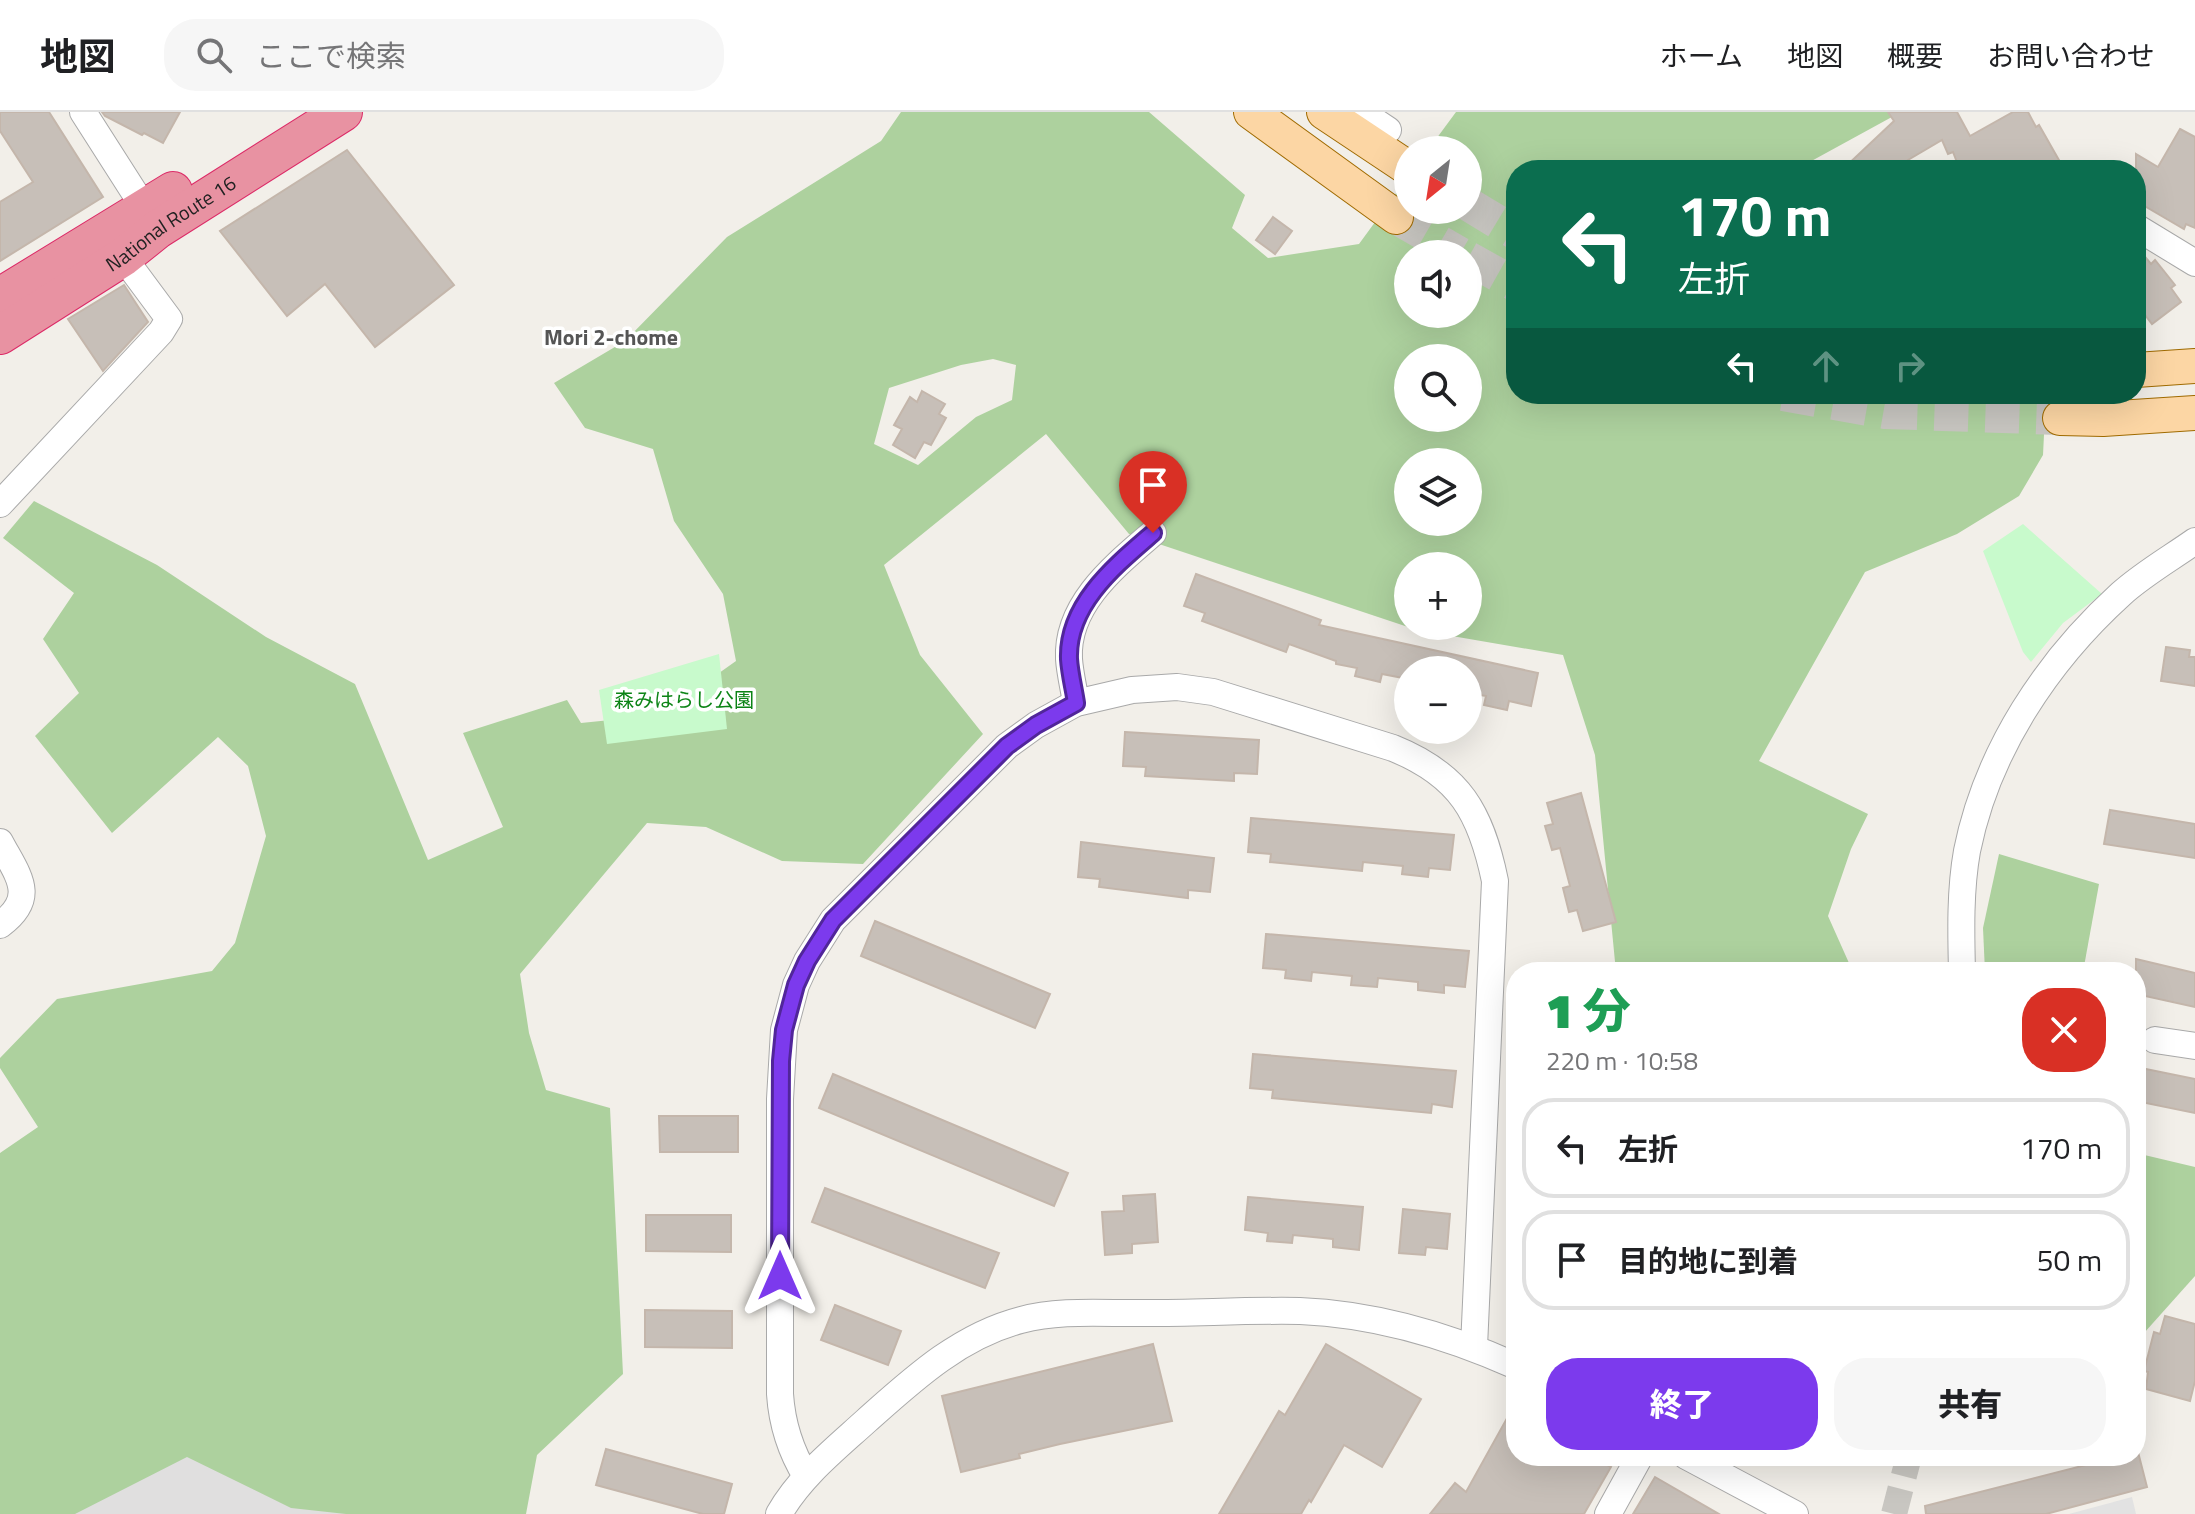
<!DOCTYPE html>
<html lang="ja">
<head>
<meta charset="utf-8">
<style>
	:root { --surface:#fff; --page:#f6f6f6; --text:#202124; --muted:#757577; --line:#e0e0e0; --accent:#7c3aed }
	body { margin:0; font-family:"Titillium Web","Noto Sans JP",sans-serif; background:var(--page); color:var(--text); height:100vh; display:flex; flex-direction:column; font-size:30px; white-space:nowrap }
	* { box-sizing:border-box; margin:0 }
	p { font-size:26px; color:var(--muted) }
	.icon { flex:none; width:44px; height:44px; fill:none; stroke:currentColor; stroke-width:2; stroke-linecap:round; stroke-linejoin:round }
	.map { position:relative; flex:1; overflow:hidden }
	.details { position:absolute; left:1506px; top:850px; width:640px; height:504px; display:flex; flex-direction:column; background:var(--surface); border-radius:32px; box-shadow:0 8px 32px #0002 }
	.details>* { flex:none }
	.banner { position:absolute; left:1506px; top:48px; width:640px; height:244px; border-radius:32px; box-shadow:0 8px 32px #0002; background:#0b6e4f; color:#fff; overflow:hidden }
	.needle { width:52px; rotate:210deg }
	.buttons { position:absolute; left:1394px; top:24px; display:grid; gap:16px }
	.buttons a { display:grid; place-items:center; width:88px; height:88px; border-radius:50%; background:var(--surface); box-shadow:0 8px 32px #0002; font-size:40px }
	.pin { position:absolute; display:grid; place-items:center; width:68px; height:68px; color:#fff; margin:-82px -34px; border-radius:50% 50% 50% 0; rotate:-45deg; box-shadow:0 0 8px #0007 }
	.pin .icon { rotate:45deg }
	.me { position:absolute; width:88px; margin:-44px; rotate:0deg; stroke-linejoin:round; filter:drop-shadow(0 0 6px #0008) }
	.turn { display:flex; align-items:center; gap:28px; height:168px; padding:0 40px; font-size:36px }
	.turn .icon { width:104px; height:104px; stroke-width:2.5 }
	.turn b { display:block; font-size:56px; line-height:68px }
	.lanes { display:flex; align-items:center; height:76px; padding:0 40px; background:#0003; justify-content:center; gap:40px; direction:ltr }
	.lanes .off { opacity:.35 }
	.round { display:grid; place-items:center; flex:none; width:84px; height:84px; border-radius:32px; background:var(--page) }
	.headline { display:flex; align-items:center; justify-content:space-between; height:136px; padding:0 40px }
	h1 { font-size:48px; font-weight:800; line-height:60px; color:#1e9e55 }
	.action { display:flex; gap:16px; margin-top:auto; padding:16px 40px }
	.action a { flex:1; height:92px; border-radius:32px; background:var(--accent); color:#fff; font-size:32px; font-weight:800; line-height:92px; text-align:center }
	.action a+a { background:var(--page); color:var(--text) }
	ul { padding:0; list-style:none }
	li { display:flex; align-items:center; gap:24px; height:100px; margin:0 16px 12px; padding:0 24px; border:4px solid var(--line); border-radius:32px }
	li div { flex:1 }
	li b { display:block; font-size:30px }
	li em { font-style:normal }
	header { display:flex; align-items:center; gap:48px; box-sizing:border-box; height:112px; padding:0 40px; background:var(--surface); border-bottom:2px solid var(--line) }
	header strong { font-size:38px }
	nav { display:flex; gap:44px; margin-inline-start:auto; font-size:28px }
	.search { width:560px; height:72px; background:var(--page); display:flex; align-items:center; gap:20px; box-sizing:border-box; padding:0 28px; border-radius:32px; color:var(--muted); font-size:30px }
	.map>svg:first-child { display:block }
	.residential { fill:#e0dfdf }
	.forest { fill:#add19e; fill-rule:evenodd }
	.park { fill:#c8facc }
	.parking { fill:#e2e2e2 }
	.building { fill:#c7bfb8; stroke:#c4b6ab; stroke-width:2 }
	.lines { fill:none; stroke-linecap:round; stroke-linejoin:round }
	.minor-tunnel { stroke:#c8c6c1; stroke-width:26; stroke-dasharray:26 13; stroke-linecap:butt }
	.major-tunnel { stroke:#c8c6c1; stroke-width:34; stroke-dasharray:34 17; stroke-linecap:butt }
	.minor-casing { stroke:#a9a9a9; stroke-width:28 }
	.major-casing { stroke:#a06b00; stroke-width:36 }
	.highway-casing { stroke:#dc2a67; stroke-width:40 }
	.minor { stroke:#fff; stroke-width:26 }
	.major { stroke:#fcd6a4; stroke-width:34 }
	.highway { stroke:#e892a2; stroke-width:38 }
	.route-casing { stroke:#51269a; stroke-width:20 }
	.route { stroke:#7c3aed; stroke-width:14 }
	.labels { text-anchor:middle; stroke-width:7; stroke-linejoin:round; paint-order:stroke }
	.street-label { font-size:20px; fill:#222; stroke:#fff }
	.park-label { font-size:20px; fill:#0c8416; stroke:#fff }
	.neighbourhood-label { font-size:22px; font-weight:bold; fill:#555; stroke:#fff }
</style>
</head>
<body>
<header>
<strong>地図</strong>
<div class="search"><svg class="icon" aria-label="search" viewBox="0 0 24 24"><circle cx="10" cy="10" r="6"/><path d="M15 15l6 6"/></svg>ここで検索</div>
<nav><a>ホーム</a><a>地図</a><a>概要</a><a>お問い合わせ</a></nav>
</header>
<div class="map">
<svg width="2195" height="1402" viewBox="0 0 2195 1402">
	<rect width="100%" height="100%" fill="#f2efe9"/>
	<path class="residential" d="M 0,1279 L 500,1402 L 0,1402 Z"/>
	<g class="forest">
		<path d="M 901,0 L 1149,0 L 1245,83 L 1232,116 L 1268,146 L 1359,132 L 1408,65 L 1408,98 L 1468,98 L 1468,38 L 1428,38 L 1456,0 L 1901,0 L 1795,58 L 1516,58 L 1516,282 L 2046,282 L 2043,343 L 2019,384 L 1957,422 L 1865,460 L 1759,649 L 1868,702 L 1851,737 L 1828,804 L 1853,860 L 1616,860 L 1595,643 L 1563,543 L 1417,518 L 1129,422 L 1046,322 L 884,453 L 920,543 L 983,622 L 863,752 L 782,749 L 706,715 L 647,711 L 520,862 L 529,921 L 546,978 L 610,996 L 623,1262 L 537,1343 L 526,1402 L 346,1402 L 291,1396 L 187,1345 L 75,1402 L 0,1402 L 0,1041 L 38,1015 L 0,956 L 0,946 L 57,887 L 212,859 L 235,831 L 266,724 L 248,654 L 218,625 L 112,721 L 35,624 L 79,581 L 43,527 L 74,481 L 3,426 L 34,389 L 157,453 L 266,525 L 355,572 L 428,748 L 503,715 L 463,621 L 567,588 L 581,611 L 689,600 L 712,566 L 736,549 L 723,482 L 674,409 L 653,337 L 585,316 L 554,271 L 625,229 L 727,125 L 881,29 ZM 1408,142 L 1468,142 L 1468,202 L 1408,202 ZM 1408,246 L 1468,246 L 1468,306 L 1408,306 ZM 993,247 L 1016,253 L 1012,288 L 976,305 L 918,353 L 874,332 L 889,276 L 961,253 ZM 1408,350 L 1468,350 L 1468,410 L 1408,410 ZM 1408,454 L 1468,454 L 1468,514 L 1408,514 Z"/>
		<path d="M 1999,742 L 2099,772 L 2083,860 L 1985,860 L 1983,816 Z"/>
		<path d="M 2136,1041 L 2195,1055 L 2195,1164 L 2136,1230 Z"/>
	</g>
	<g class="park">
		<path d="M 2023,412 L 2102,482 L 2063,511 L 2031,550 L 2023,540 L 1983,439 Z"/>
		<path d="M 719,542 L 727,617 L 607,632 L 599,578 Z"/>
	</g>
	<path class="parking" d="M 2132,1385 L 2136,1402 L 2069,1402 Z"/>
	<g class="building">
		<path d="M 0,0 L 49,0 L 103,85 L 0,149 L 0,90 L 33,70 L 0,19 Z"/>
		<path d="M 102,0 L 180,0 L 163,31 L 144,21 L 142,23 L 105,4 Z"/>
		<path d="M 1888,0 L 1957,0 L 1970,24 L 2013,0 L 2028,0 L 2036,15 L 2039,13 L 2060,50 L 2046,58 L 1960,58 L 1953,40 L 1948,42 L 1942,28 L 1908,48 L 1897,58 L 1893,53 L 1887,58 L 1842,58 L 1894,9 Z"/>
		<path d="M 2180,17 L 2195,25 L 2195,116 L 2186,112 L 2184,117 L 2136,89 L 2136,42 L 2158,55 Z"/>
		<path d="M 347,38 L 454,173 L 375,235 L 325,172 L 287,204 L 220,119 Z"/>
		<path d="M 1273,105 L 1292,119 L 1275,142 L 1256,128 Z"/>
		<path d="M 2136,134 L 2151,152 L 2155,148 L 2175,173 L 2171,176 L 2181,190 L 2152,212 L 2136,191 Z"/>
		<path d="M 124,173 L 148,210 L 103,259 L 68,207 Z"/>
		<path d="M 922,279 L 945,292 L 939,302 L 946,306 L 931,333 L 924,330 L 915,346 L 893,333 L 902,317 L 894,313 L 910,285 L 917,290 Z"/>
		<path d="M 1196,462 L 1321,508 L 1319,513 L 1538,561 L 1531,594 L 1509,589 L 1507,598 L 1484,593 L 1486,584 L 1468,581 L 1468,558 L 1408,558 L 1408,567 L 1382,562 L 1380,570 L 1355,564 L 1357,556 L 1336,552 L 1336,549 L 1289,532 L 1286,540 L 1202,509 L 1205,501 L 1184,494 Z"/>
		<path d="M 2166,535 L 2190,538 L 2189,545 L 2195,545 L 2195,574 L 2161,569 Z"/>
		<path d="M 1125,620 L 1259,628 L 1257,662 L 1234,661 L 1234,669 L 1145,664 L 1146,655 L 1123,654 Z"/>
		<path d="M 1581,681 L 1616,810 L 1583,819 L 1577,798 L 1569,800 L 1563,776 L 1570,774 L 1560,736 L 1552,738 L 1545,714 L 1553,712 L 1547,691 Z"/>
		<path d="M 2110,698 L 2195,712 L 2195,746 L 2104,732 Z"/>
		<path d="M 1251,706 L 1454,723 L 1450,758 L 1429,756 L 1428,765 L 1402,762 L 1403,754 L 1363,750 L 1362,759 L 1270,750 L 1271,742 L 1248,740 Z"/>
		<path d="M 1081,730 L 1214,746 L 1210,780 L 1188,778 L 1188,786 L 1099,775 L 1100,767 L 1078,765 Z"/>
		<path d="M 875,809 L 1050,882 L 1035,916 L 861,844 Z"/>
		<path d="M 1266,822 L 1469,839 L 1465,875 L 1444,873 L 1444,881 L 1418,878 L 1418,870 L 1378,866 L 1377,875 L 1351,873 L 1352,864 L 1312,860 L 1311,869 L 1285,866 L 1286,858 L 1263,856 Z"/>
		<path d="M 2136,847 L 2195,861 L 2195,895 L 2136,882 Z"/>
		<path d="M 1253,942 L 1456,959 L 1452,995 L 1432,992 L 1431,1001 L 1272,986 L 1273,978 L 1250,976 Z"/>
		<path d="M 2136,955 L 2195,967 L 2195,1001 L 2136,989 Z"/>
		<path d="M 833,962 L 1068,1061 L 1054,1094 L 819,996 Z"/>
		<path d="M 659,1004 L 738,1004 L 738,1040 L 660,1040 Z"/>
		<path d="M 825,1076 L 999,1141 L 985,1176 L 812,1110 Z"/>
		<path d="M 1155,1082 L 1158,1130 L 1132,1132 L 1132,1141 L 1105,1143 L 1102,1100 L 1124,1099 L 1123,1084 Z"/>
		<path d="M 1248,1085 L 1363,1095 L 1359,1138 L 1333,1135 L 1333,1127 L 1293,1123 L 1292,1131 L 1267,1129 L 1268,1121 L 1245,1118 Z"/>
		<path d="M 1403,1097 L 1450,1102 L 1447,1137 L 1426,1135 L 1425,1143 L 1399,1141 Z"/>
		<path d="M 646,1103 L 731,1103 L 731,1140 L 646,1139 Z"/>
		<path d="M 835,1193 L 901,1219 L 888,1253 L 821,1228 Z"/>
		<path d="M 645,1198 L 732,1199 L 732,1236 L 645,1235 Z"/>
		<path d="M 2165,1204 L 2195,1212 L 2195,1269 L 2190,1289 L 2146,1277 L 2148,1260 L 2144,1259 L 2154,1220 L 2160,1222 Z"/>
		<path d="M 1153,1232 L 1172,1309 L 1060,1332 L 1019,1342 L 1020,1346 L 961,1360 L 942,1284 Z"/>
		<path d="M 1326,1232 L 1421,1287 L 1382,1355 L 1344,1333 L 1311,1390 L 1309,1388 L 1301,1402 L 1219,1402 L 1279,1299 L 1285,1303 Z"/>
		<path d="M 1516,1290 L 1516,1344 L 1591,1344 L 1611,1355 L 1584,1402 L 1430,1402 L 1455,1371 L 1466,1380 Z"/>
		<path d="M 606,1337 L 732,1372 L 724,1402 L 703,1402 L 596,1373 Z"/>
		<path d="M 2136,1340 L 2138,1340 L 2147,1375 L 2046,1402 L 1926,1402 L 1925,1394 L 2121,1344 L 2136,1344 Z"/>
		<path d="M 1655,1365 L 1719,1402 L 1633,1402 Z"/>
	</g>
	<g class="lines">
		<path class="minor-tunnel" d="M 1894,1402 L 1909,1344"/>
		<g class="major-tunnel">
			<path d="M 1468,92 L 1516,121"/>
			<path d="M 1396,105 L 1460,142"/>
			<path d="M 1468,146 L 1516,173"/>
			<path d="M 1783,282 L 1885,300 L 2060,306"/>
		</g>
		<g class="minor-casing">
			<g id="minor">
				<path d="M 83,0 L 152,108"/>
				<path d="M 1361,0 L 1388,18"/>
				<path d="M 2136,115 L 2195,151"/>
				<path d="M 0,392 L 161,220 L 169,207 L 123,145"/>
				<path d="M 1076,591 C 1074,577 1070,562 1069,547 C 1066,492 1116,453 1153,421"/>
				<path d="M 0,730 C 18,764 38,785 0,813"/>
				<path d="M 1962,860 C 1961,820 1960,778 1967,739 C 1987,639 2047,549 2121,482 C 2143,462 2171,446 2195,429"/>
				<path d="M 2155,928 L 2195,934"/>
				<path d="M 1686,1344 L 1795,1402"/>
				<path d="M 806,1364 C 790,1338 782,1312 780,1282 L 780,987 L 784,918 L 796,873 L 807,849 L 833,808 L 1007,634 L 1036,613 L 1076,591 L 1132,578 L 1177,575 L 1213,580 L 1393,636 C 1460,663 1481,701 1495,769 L 1474,1235"/>
				<path d="M 779,1402 C 800,1365 834,1338 866,1309 C 912,1268 959,1224 1021,1208 C 1061,1197 1107,1202 1148,1201 C 1199,1201 1249,1198 1300,1199 C 1373,1202 1449,1224 1516,1254"/>
				<path d="M 1608,1402 L 1640,1344"/>
			</g>
		</g>
		<g class="major-casing">
			<g id="major">
				<path d="M 1251,0 L 1396,105"/>
				<path d="M 1324,0 L 1408,56"/>
				<path d="M 2136,258 L 2195,254"/>
				<path d="M 2060,306 L 2103,307 L 2195,301"/>
			</g>
		</g>
		<g class="highway-casing">
			<g id="highway">
				<path d="M 0,185 L 173,79"/>
				<path id="s1" d="M 0,223 L 123,145 L 158,117 L 343,0"/>
			</g>
		</g>
		<use href="#minor" class="minor"/>
		<use href="#major" class="major"/>
		<use href="#highway" class="highway"/>
	</g>
	<g class="lines">
		<g class="route-casing">
			<path id="route" d="M 780,1164 L 781,949 L 784,918 L 796,873 L 807,849 L 833,808 L 1007,634 L 1036,613 L 1076,591 C 1074,577 1070,562 1069,547 C 1067,492 1116,453 1153,421"/>
		</g>
		<use href="#route" class="route"/>
	</g>
	<g class="labels">
		<g class="street-label">
			<text dy="7" stroke="none"><textPath href="#s1" startOffset="204">National Route 16</textPath></text>
		</g>
		<g class="park-label">
			<text x="684" y="595">森みはらし公園</text>
		</g>
		<g class="neighbourhood-label">
			<text x="611" y="233">Mori 2-chome</text>
		</g>
	</g>
</svg>
<div class="buttons">
<a><svg class="needle" viewBox="-14 -14 28 28"><path d="M0-13l5 13h-10z" fill="#e53935"/><path d="M0 13l5-13h-10z" fill="#757577"/></svg></a>
<a><svg class="icon" aria-label="sound" viewBox="0 0 24 24"><path d="M4 9h4l5-4v14l-5-4H4zM17 9q2 3 0 6"/></svg></a>
<a><svg class="icon" aria-label="search" viewBox="0 0 24 24"><circle cx="10" cy="10" r="6"/><path d="M15 15l6 6"/></svg></a>
<a><svg class="icon" aria-label="layers" viewBox="0 0 24 24"><path d="M12 4l9 5-9 5-9-5zM3 14l9 5 9-5"/></svg></a>
<a>+</a>
<a>−</a>
</div>
<div class="pin" style="left:1153px;top:421px;background:#d93025"><svg class="icon" aria-label="arrive" viewBox="0 0 24 24"><path d="M6 21V4h12l-3 4 3 4H6"/></svg></div>
<svg class="me" style="left:780px;top:1164px" viewBox="-20 -20 40 40"><path d="M0-17L14 15 0 8-14 15z" fill="#7c3aed" stroke="#fff" stroke-width="4"/></svg>
<div class="banner">
<div class="turn"><svg class="icon" aria-label="left" viewBox="0 0 24 24"><path d="M17 20v-9H6M10 6l-5 5 5 5"/></svg><div><b>170 m</b>左折</div></div>
<div class="lanes"><svg class="icon" aria-label="left" viewBox="0 0 24 24"><path d="M17 20v-9H6M10 6l-5 5 5 5"/></svg><svg class="icon off" aria-label="ahead" viewBox="0 0 24 24"><path d="M12 20V5M6 11l6-6 6 6"/></svg><svg class="icon off" aria-label="right" viewBox="0 0 24 24"><path d="M7 20v-9h11M14 6l5 5-5 5"/></svg></div>
</div>
<section class="details">
<div class="headline"><div><h1>1 分</h1><p>220 m · 10:58</p></div><a class="round" style="background:#d93025;color:#fff"><svg class="icon" aria-label="close" viewBox="0 0 24 24"><path d="M6 6l12 12M18 6L6 18"/></svg></a></div>
<ul>
<li><svg class="icon" aria-label="left" viewBox="0 0 24 24"><path d="M17 20v-9H6M10 6l-5 5 5 5"/></svg><div><b>左折</b></div><em>170 m</em></li>
<li><svg class="icon" aria-label="arrive" viewBox="0 0 24 24"><path d="M6 21V4h12l-3 4 3 4H6"/></svg><div><b>目的地に到着</b></div><em>50 m</em></li>
</ul>
<div class="action"><a>終了</a><a>共有</a></div>
</section>
</div>
</body>
</html>
